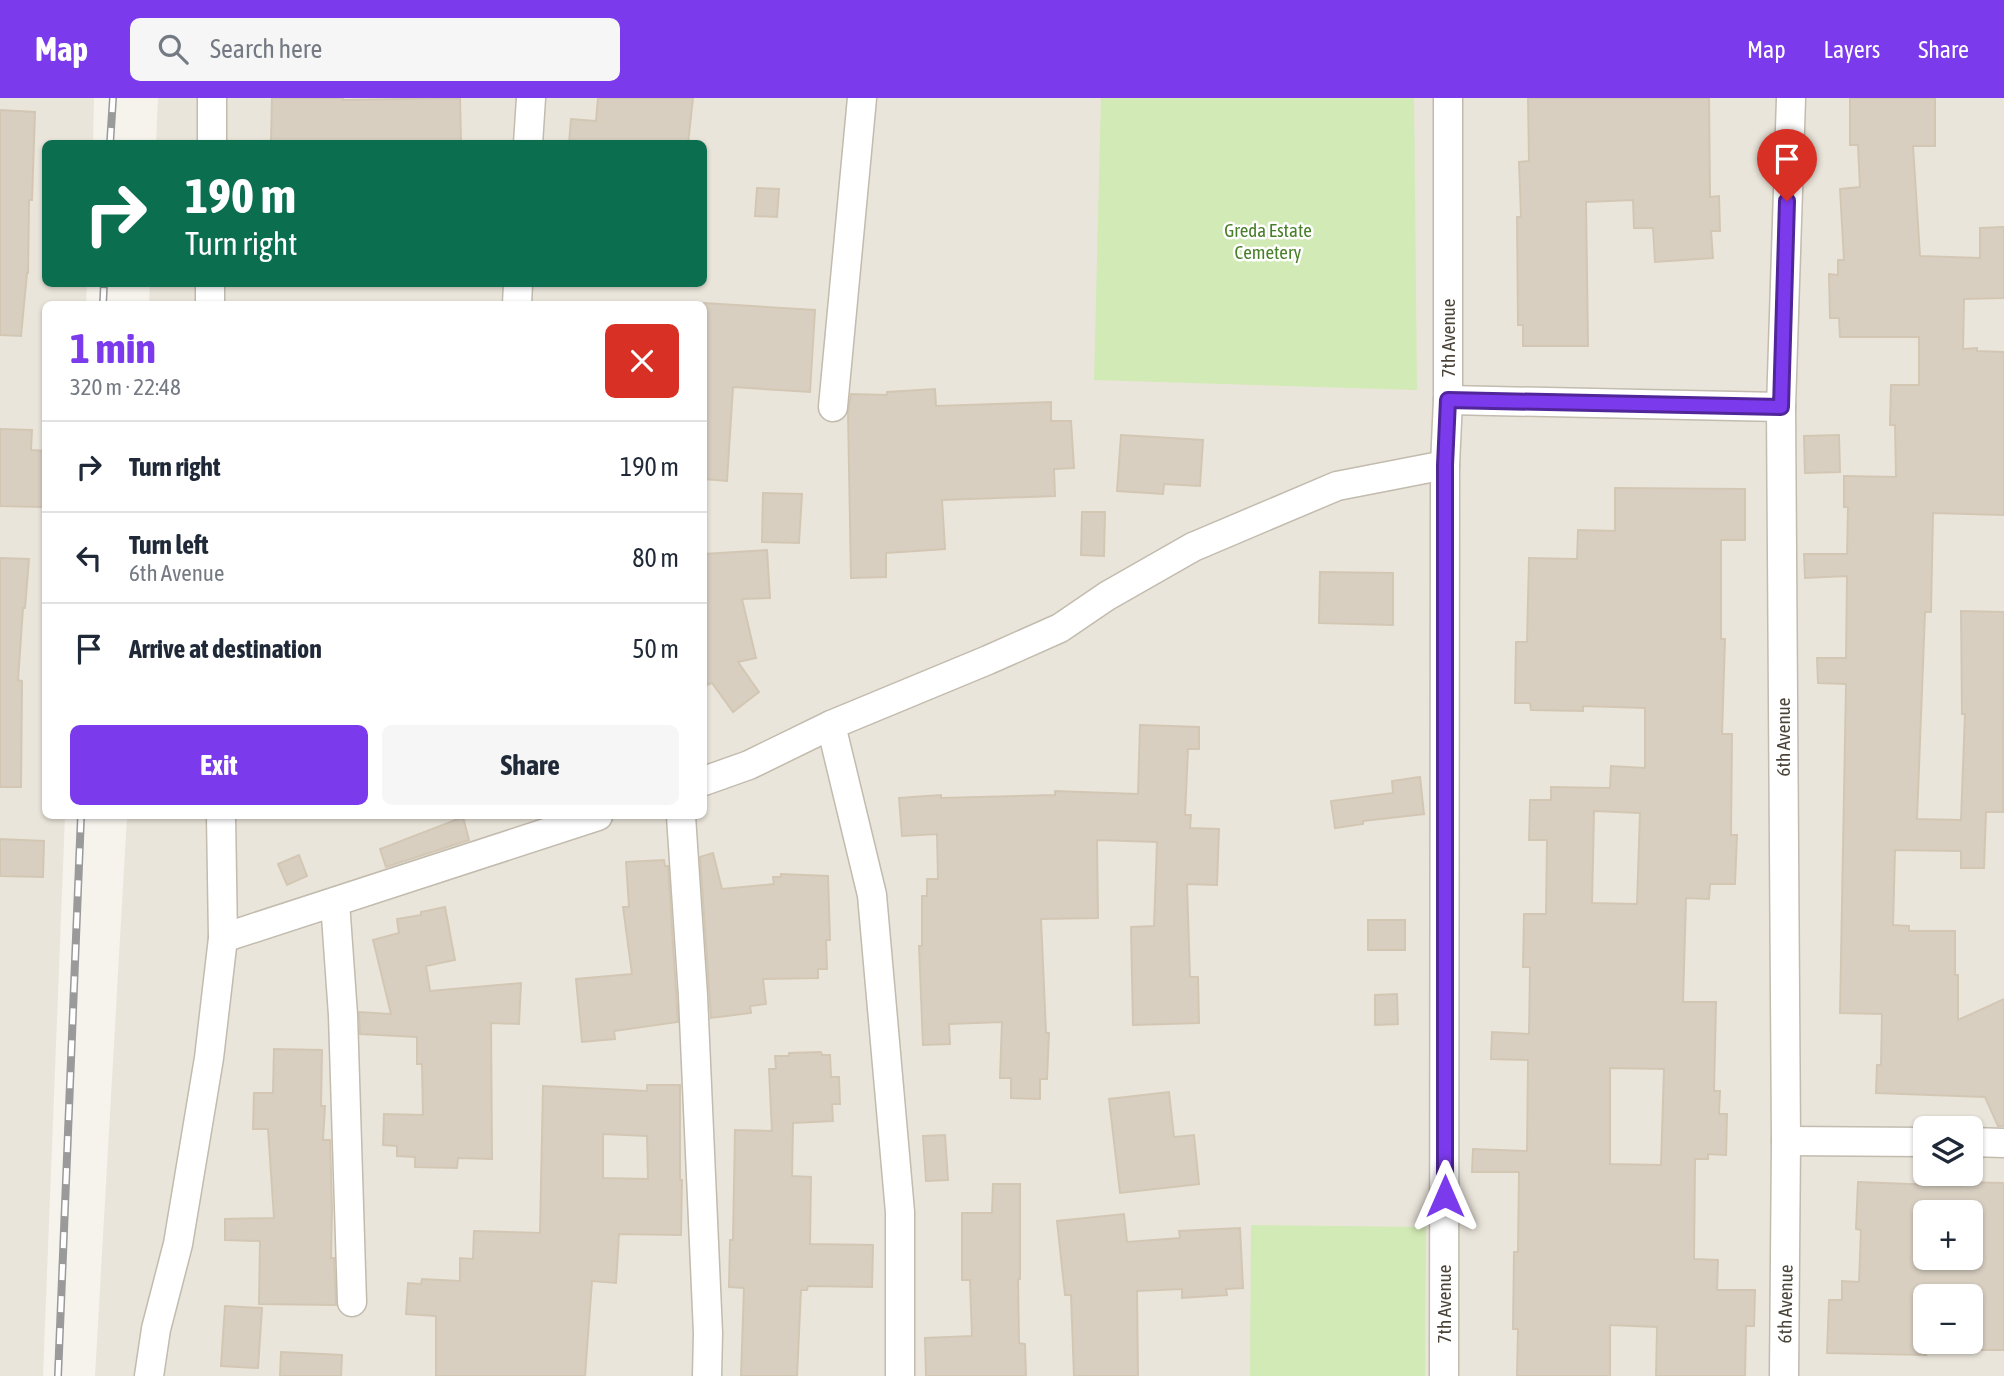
<!DOCTYPE html>
<html lang="en">
<head>
<meta charset="utf-8">
<style>
	:root { --surface:#fff; --page:#f6f6f7; --text:#1f2937; --muted:#747a83; --line:#e0e1e3; --accent:#7c3aed }
	body { margin:0; font-family:"Asap Condensed",sans-serif; background:var(--page); color:var(--text); height:100vh; display:flex; flex-direction:column; font-size:26px; white-space:nowrap }
	* { box-sizing:border-box; margin:0 }
	p { font-size:23px; color:var(--muted) }
	.icon { flex:none; width:38px; height:38px; fill:none; stroke:currentColor; stroke-width:2; stroke-linecap:round; stroke-linejoin:round }
	.map { position:relative; flex:1; overflow:hidden }
	.sheet { position:absolute; left:42px; top:203px; width:665px; height:518px; display:flex; flex-direction:column; background:var(--surface); border-radius:10px; box-shadow:0 2px 5px #0004 }
	.sheet>* { flex:none }
	.guide { position:absolute; left:42px; top:42px; width:665px; height:147px; border-radius:10px; box-shadow:0 2px 5px #0004; background:#0b6e4f; color:#fff; overflow:hidden }
	.buttons { position:absolute; left:1913px; top:1018px; display:grid; gap:14px }
	.buttons a { display:grid; place-items:center; width:70px; height:70px; border-radius:10px; background:var(--surface); box-shadow:0 2px 5px #0004; font-size:35px }
	.pin { position:absolute; display:grid; place-items:center; width:60px; height:60px; color:#fff; margin:-72px -30px; border-radius:50% 50% 50% 0; rotate:-45deg; box-shadow:0 0 7px #0007 }
	.pin .icon { rotate:45deg }
	.me { position:absolute; width:77px; margin:-38px; rotate:0deg; stroke-linejoin:round; filter:drop-shadow(0 0 5px #0008) }
	.turn { display:flex; align-items:center; gap:24px; height:147px; padding:0 28px; font-size:32px }
	.turn .icon { width:91px; height:91px; stroke-width:2.5 }
	.turn b { display:block; font-size:49px; line-height:60px }
	.round { display:grid; place-items:center; flex:none; width:74px; height:74px; border-radius:10px; background:var(--page) }
	.overview { display:flex; align-items:center; justify-content:space-between; height:119px; padding:0 28px }
	h1 { font-size:42px; font-weight:700; line-height:52px; color:var(--accent) }
	.cta { display:flex; gap:14px; margin-top:auto; padding:14px 28px }
	.cta a { flex:1; height:80px; border-radius:10px; background:var(--accent); color:#fff; font-size:28px; font-weight:700; line-height:80px; text-align:center }
	.cta a+a { background:var(--page); color:var(--text) }
	ul { padding:0; list-style:none }
	li { display:flex; align-items:center; gap:21px; height:91px; padding:0 28px; border-top:2px solid var(--line) }
	li div { flex:1 }
	li b { display:block; font-size:26px }
	li em { font-style:normal }
	header { display:flex; align-items:center; gap:42px; box-sizing:border-box; height:98px; padding:0 35px; background:var(--accent); color:#fff }
	header strong { font-size:33px }
	nav { display:flex; gap:38px; margin-inline-start:auto; font-size:24px }
	.search { width:490px; height:63px; background:var(--page); display:flex; align-items:center; gap:18px; box-sizing:border-box; padding:0 24px; border-radius:10px; color:var(--muted); font-size:26px }
	.map>svg:first-child { display:block }
	.residential { fill:#eae5da; fill-rule:evenodd }
	.green { fill:#d2eab5 }
	.building { fill:#d8cfc1; stroke:#d3c7b4; stroke-width:2; fill-rule:evenodd }
	.lines { fill:none; stroke-linecap:round; stroke-linejoin:round }
	.street-casing { stroke:#c2bbae; stroke-width:31 }
	.street { stroke:#fff; stroke-width:28 }
	.rail-casing { stroke:#9a9a9a; stroke-width:8 }
	.rail { stroke:#fff; stroke-width:5; stroke-dasharray:16; stroke-linecap:butt }
	.route-casing { stroke:#51269a; stroke-width:18 }
	.route { stroke:#7c3aed; stroke-width:12 }
	.labels { text-anchor:middle; stroke-width:5; stroke-linejoin:round; paint-order:stroke }
	.park-label { font-size:19px; fill:#4a7f2a; stroke:#fff }
	.street-label { font-size:19px; fill:#4b4439; stroke:#fff }
</style>
</head>
<body>
<header>
<strong>Map</strong>
<div class="search"><svg class="icon" aria-label="search" viewBox="0 0 24 24"><circle cx="10" cy="10" r="6"/><path d="M15 15l6 6"/></svg>Search here</div>
<nav><a>Map</a><a>Layers</a><a>Share</a></nav>
</header>
<div class="map">
<svg width="2004" height="1278" viewBox="0 0 2004 1278">
	<rect width="100%" height="100%" fill="#f6f3ec"/>
	<g class="residential">
		<path d="M 0,0 L 94,0 L 93,45 L 46,46 L 46,186 L 87,186 L 86,206 L 46,206 L 46,718 L 65,718 L 43,1278 L 0,1278 Z"/>
		<path d="M 158,0 L 2004,0 L 2004,1278 L 95,1278 L 127,718 L 704,718 L 704,206 L 149,206 L 150,186 L 704,186 L 704,46 L 156,45 ZM 1925,1031 L 1970,1031 L 1970,1076 L 1925,1076 ZM 1925,1115 L 1970,1115 L 1970,1160 L 1925,1160 ZM 1925,1199 L 1970,1199 L 1970,1244 L 1925,1244 Z"/>
	</g>
	<g class="green">
		<path d="M 1101,0 L 1414,0 L 1417,292 L 1094,282 Z"/>
		<path d="M 1251,1127 L 1426,1129 L 1425,1278 L 1250,1278 Z"/>
	</g>
	<g class="building">
		<path d="M 272,0 L 343,0 L 343,2 L 460,0 L 461,46 L 271,44 Z"/>
		<path d="M 598,0 L 693,0 L 688,46 L 569,46 L 571,21 L 596,23 Z"/>
		<path d="M 1528,0 L 1709,0 L 1710,99 L 1719,98 L 1720,133 L 1711,133 L 1713,160 L 1655,164 L 1653,130 L 1634,130 L 1633,102 L 1586,104 L 1588,248 L 1523,248 L 1523,227 L 1518,227 L 1517,119 L 1521,119 L 1519,64 L 1529,63 Z"/>
		<path d="M 1850,0 L 1935,0 L 1935,48 L 1913,48 L 1920,158 L 1980,160 L 1980,130 L 2004,129 L 2004,200 L 1964,201 L 1963,251 L 1977,250 L 1977,253 L 2004,254 L 2004,417 L 1933,415 L 1931,514 L 1925,514 L 1917,721 L 1961,722 L 1965,616 L 1962,616 L 1961,513 L 2004,514 L 2003,714 L 1986,714 L 1984,770 L 1961,770 L 1961,753 L 1895,752 L 1893,827 L 1909,828 L 1909,833 L 1955,833 L 1955,877 L 1958,877 L 1958,922 L 2004,901 L 2004,1028 L 1998,1028 L 1985,999 L 1876,995 L 1877,967 L 1881,967 L 1882,916 L 1840,915 L 1846,586 L 1818,585 L 1817,560 L 1846,560 L 1847,478 L 1805,480 L 1804,456 L 1847,456 L 1848,409 L 1844,409 L 1844,378 L 1896,379 L 1895,327 L 1890,327 L 1891,287 L 1919,287 L 1919,239 L 1840,239 L 1839,220 L 1830,220 L 1829,176 L 1838,177 L 1838,162 L 1844,162 L 1840,91 L 1860,89 L 1858,47 L 1850,47 Z"/>
		<path d="M 0,12 L 35,14 L 32,102 L 29,102 L 28,175 L 27,175 L 21,238 L 0,237 Z"/>
		<path d="M 757,90 L 779,91 L 777,119 L 755,118 Z"/>
		<path d="M 704,205 L 815,212 L 810,294 L 733,289 L 727,383 L 704,381 Z"/>
		<path d="M 935,291 L 936,308 L 1051,304 L 1051,323 L 1071,323 L 1074,370 L 1054,371 L 1055,398 L 942,402 L 945,451 L 886,455 L 886,479 L 851,480 L 848,314 L 851,296 L 887,297 L 887,294 Z"/>
		<path d="M 0,331 L 32,332 L 31,352 L 45,353 L 43,409 L 0,408 Z"/>
		<path d="M 1121,337 L 1203,342 L 1200,388 L 1164,386 L 1163,396 L 1117,393 Z"/>
		<path d="M 1839,337 L 1840,374 L 1805,375 L 1804,338 Z"/>
		<path d="M 1615,390 L 1745,391 L 1745,442 L 1721,442 L 1721,541 L 1725,541 L 1722,636 L 1732,636 L 1731,737 L 1737,737 L 1735,786 L 1710,786 L 1709,801 L 1686,800 L 1683,904 L 1716,904 L 1714,993 L 1720,993 L 1719,1016 L 1727,1016 L 1726,1057 L 1708,1056 L 1708,1061 L 1695,1061 L 1694,1161 L 1718,1162 L 1717,1192 L 1755,1192 L 1754,1228 L 1746,1228 L 1745,1278 L 1656,1278 L 1657,1229 L 1610,1227 L 1610,1278 L 1517,1278 L 1518,1231 L 1513,1231 L 1514,1154 L 1518,1154 L 1519,1074 L 1472,1074 L 1473,1051 L 1527,1053 L 1528,962 L 1491,961 L 1492,934 L 1529,936 L 1530,869 L 1523,869 L 1524,816 L 1546,816 L 1547,742 L 1529,742 L 1530,702 L 1551,702 L 1551,689 L 1610,690 L 1611,668 L 1645,670 L 1645,610 L 1583,608 L 1583,613 L 1531,612 L 1530,605 L 1515,605 L 1516,544 L 1527,544 L 1529,460 L 1577,461 L 1578,432 L 1615,433 ZM 1594,713 L 1640,715 L 1637,806 L 1592,805 ZM 1610,970 L 1664,971 L 1661,1067 L 1610,1066 Z"/>
		<path d="M 763,395 L 802,396 L 799,445 L 762,444 Z"/>
		<path d="M 1082,414 L 1105,414 L 1104,458 L 1081,457 Z"/>
		<path d="M 767,452 L 770,500 L 742,501 L 756,560 L 738,564 L 759,594 L 733,614 L 712,585 L 707,587 L 704,572 L 704,456 Z"/>
		<path d="M 0,460 L 29,461 L 25,510 L 23,510 L 18,582 L 22,583 L 21,689 L 0,689 Z"/>
		<path d="M 1320,474 L 1393,475 L 1393,527 L 1319,525 Z"/>
		<path d="M 1140,627 L 1199,629 L 1199,651 L 1188,651 L 1185,717 L 1191,717 L 1190,730 L 1219,731 L 1217,787 L 1187,786 L 1190,879 L 1198,879 L 1199,925 L 1133,927 L 1131,829 L 1154,828 L 1157,744 L 1097,742 L 1098,820 L 1041,821 L 1046,935 L 1049,935 L 1047,981 L 1040,981 L 1040,1001 L 1011,1000 L 1011,980 L 1000,980 L 1002,924 L 949,926 L 950,946 L 923,947 L 919,848 L 922,848 L 922,798 L 927,798 L 927,781 L 938,781 L 937,736 L 902,738 L 899,700 L 941,697 L 941,700 L 1055,697 L 1055,693 L 1138,696 Z"/>
		<path d="M 1420,679 L 1424,716 L 1363,723 L 1363,726 L 1335,730 L 1331,703 L 1393,695 L 1392,683 Z"/>
		<path d="M 463,719 L 469,742 L 386,769 L 380,751 Z"/>
		<path d="M 0,741 L 44,743 L 43,779 L 0,778 Z"/>
		<path d="M 713,755 L 722,791 L 774,786 L 773,779 L 781,779 L 781,776 L 828,778 L 830,842 L 826,842 L 827,871 L 818,871 L 818,880 L 763,881 L 766,906 L 750,908 L 751,915 L 711,920 L 700,759 Z"/>
		<path d="M 299,757 L 307,778 L 287,787 L 278,766 Z"/>
		<path d="M 664,762 L 665,768 L 668,768 L 678,924 L 614,933 L 615,941 L 582,944 L 576,881 L 632,876 L 623,809 L 629,809 L 626,764 Z"/>
		<path d="M 445,809 L 455,862 L 426,868 L 430,893 L 521,885 L 519,926 L 491,925 L 492,1061 L 458,1060 L 457,1070 L 415,1069 L 415,1059 L 397,1058 L 397,1048 L 383,1047 L 384,1016 L 423,1017 L 422,966 L 417,966 L 417,939 L 360,936 L 359,914 L 391,916 L 373,842 L 399,835 L 397,821 L 421,817 L 421,814 Z"/>
		<rect x="1368" y="822" width="37" height="30"/>
		<path d="M 1397,896 L 1398,926 L 1375,927 L 1375,897 Z"/>
		<path d="M 274,951 L 322,952 L 321,1008 L 325,1008 L 323,1042 L 330,1042 L 332,1112 L 331,1160 L 334,1160 L 336,1207 L 259,1206 L 260,1143 L 225,1142 L 225,1121 L 274,1120 L 268,1031 L 253,1031 L 254,995 L 273,995 Z"/>
		<path d="M 821,954 L 822,957 L 830,957 L 831,979 L 839,979 L 840,1006 L 832,1006 L 833,1023 L 793,1025 L 792,1078 L 811,1079 L 810,1146 L 873,1147 L 872,1189 L 808,1188 L 807,1192 L 801,1192 L 797,1278 L 741,1278 L 744,1190 L 729,1189 L 730,1142 L 733,1142 L 735,1032 L 772,1033 L 769,971 L 776,971 L 775,958 L 789,958 L 789,955 Z"/>
		<path d="M 647,987 L 680,987 L 680,1082 L 682,1082 L 681,1137 L 619,1136 L 616,1185 L 592,1183 L 585,1278 L 436,1278 L 436,1218 L 406,1216 L 408,1185 L 421,1186 L 422,1181 L 460,1183 L 460,1160 L 473,1161 L 474,1133 L 540,1135 L 543,988 L 647,993 ZM 603,1036 L 647,1038 L 648,1081 L 603,1080 Z"/>
		<path d="M 1169,994 L 1174,1039 L 1194,1037 L 1199,1086 L 1120,1095 L 1109,1001 Z"/>
		<path d="M 945,1037 L 948,1082 L 926,1083 L 923,1038 Z"/>
		<path d="M 1858,1084 L 1961,1088 L 1961,1084 L 2004,1085 L 2004,1252 L 1970,1252 L 1970,1199 L 1925,1199 L 1925,1252 L 1923,1252 L 1926,1257 L 1827,1255 L 1829,1202 L 1842,1202 L 1842,1183 L 1859,1184 L 1861,1132 L 1856,1131 ZM 1925,1115 L 1970,1115 L 1970,1160 L 1925,1160 Z"/>
		<path d="M 993,1086 L 1020,1086 L 1020,1181 L 1018,1181 L 1019,1245 L 1025,1246 L 1026,1278 L 926,1278 L 925,1240 L 972,1238 L 970,1182 L 962,1182 L 962,1115 L 992,1115 Z"/>
		<path d="M 1124,1116 L 1127,1144 L 1180,1140 L 1179,1133 L 1240,1130 L 1243,1190 L 1226,1191 L 1227,1197 L 1182,1200 L 1182,1191 L 1137,1193 L 1138,1278 L 1074,1278 L 1071,1197 L 1065,1197 L 1057,1123 Z"/>
		<path d="M 225,1208 L 262,1210 L 258,1270 L 221,1268 Z"/>
		<path d="M 281,1254 L 342,1257 L 341,1278 L 280,1278 Z"/>
	</g>
	<g class="lines">
		<g class="street-casing">
			<g id="street">
				<path d="M 212,46 L 212,0"/>
				<path d="M 528,46 L 531,0"/>
				<path d="M 210,206 L 210,186"/>
				<path d="M 517,206 L 518,186"/>
				<path d="M 1448,302 L 1781,309"/>
				<path d="M 833,309 L 862,0"/>
				<path d="M 831,627 L 872,797 L 900,1114 L 900,1278"/>
				<path d="M 704,683 L 749,667 L 831,627 L 988,562 L 1060,530 L 1107,498 L 1193,449 L 1337,388 L 1445,367"/>
				<path d="M 681,718 L 693,898 L 708,1235 L 707,1278"/>
				<path d="M 335,804 L 343,917 L 352,1204"/>
				<path d="M 223,840 L 598,718"/>
				<path d="M 1786,1043 L 1925,1044"/>
				<path d="M 1970,1044 L 2004,1045"/>
				<path d="M 149,1278 L 156,1231 L 178,1146 L 209,960 L 223,840 L 221,718"/>
				<path d="M 1444,1278 L 1445,367 L 1448,302 L 1448,0"/>
				<path d="M 1784,1278 L 1786,1043 L 1781,309 L 1791,0"/>
			</g>
		</g>
		<use href="#street" class="street"/>
		<g class="rail-casing">
			<g id="rail">
				<path d="M 110,46 L 113,0"/>
				<path d="M 103,206 L 104,186"/>
				<path d="M 58,1278 L 81,718"/>
			</g>
		</g>
		<use href="#rail" class="rail"/>
	</g>
	<g class="lines">
		<g class="route-casing">
			<path id="route" d="M 1445,1098 L 1445,367 L 1448,302 L 1781,309 L 1787,103"/>
		</g>
		<use href="#route" class="route"/>
	</g>
	<g class="labels">
		<g class="park-label">
			<text x="1268" y="139">Greda Estate<tspan x="1268" dy="22">Cemetery</tspan></text>
		</g>
		<g class="street-label">
			<text transform="translate(1448 240) rotate(-90)" y="7">7th Avenue</text>
			<text transform="translate(1783 639) rotate(-90)" y="7">6th Avenue</text>
			<text transform="translate(1444 1206) rotate(-90)" y="7">7th Avenue</text>
			<text transform="translate(1785 1206) rotate(-89)" y="7">6th Avenue</text>
		</g>
	</g>
</svg>
<div class="buttons">
<a><svg class="icon" aria-label="layers" viewBox="0 0 24 24"><path d="M12 4l9 5-9 5-9-5zM3 14l9 5 9-5"/></svg></a>
<a>+</a>
<a>−</a>
</div>
<div class="pin" style="left:1787px;top:103px;background:#d93025"><svg class="icon" aria-label="arrive" viewBox="0 0 24 24"><path d="M6 21V4h12l-3 4 3 4H6"/></svg></div>
<svg class="me" style="left:1445px;top:1098px" viewBox="-20 -20 40 40"><path d="M0-17L14 15 0 8-14 15z" fill="#7c3aed" stroke="#fff" stroke-width="4"/></svg>
<div class="guide">
<div class="turn"><svg class="icon" aria-label="right" viewBox="0 0 24 24"><path d="M7 20v-9h11M14 6l5 5-5 5"/></svg><div><b>190 m</b>Turn right</div></div>
</div>
<section class="sheet">
<div class="overview"><div><h1>1 min</h1><p>320 m · 22:48</p></div><a class="round" style="background:#d93025;color:#fff"><svg class="icon" aria-label="close" viewBox="0 0 24 24"><path d="M6 6l12 12M18 6L6 18"/></svg></a></div>
<ul>
<li><svg class="icon" aria-label="right" viewBox="0 0 24 24"><path d="M7 20v-9h11M14 6l5 5-5 5"/></svg><div><b>Turn right</b></div><em>190 m</em></li>
<li><svg class="icon" aria-label="left" viewBox="0 0 24 24"><path d="M17 20v-9H6M10 6l-5 5 5 5"/></svg><div><b>Turn left</b><p>6th Avenue</p></div><em>80 m</em></li>
<li><svg class="icon" aria-label="arrive" viewBox="0 0 24 24"><path d="M6 21V4h12l-3 4 3 4H6"/></svg><div><b>Arrive at destination</b></div><em>50 m</em></li>
</ul>
<div class="cta"><a>Exit</a><a>Share</a></div>
</section>
</div>
</body>
</html>
